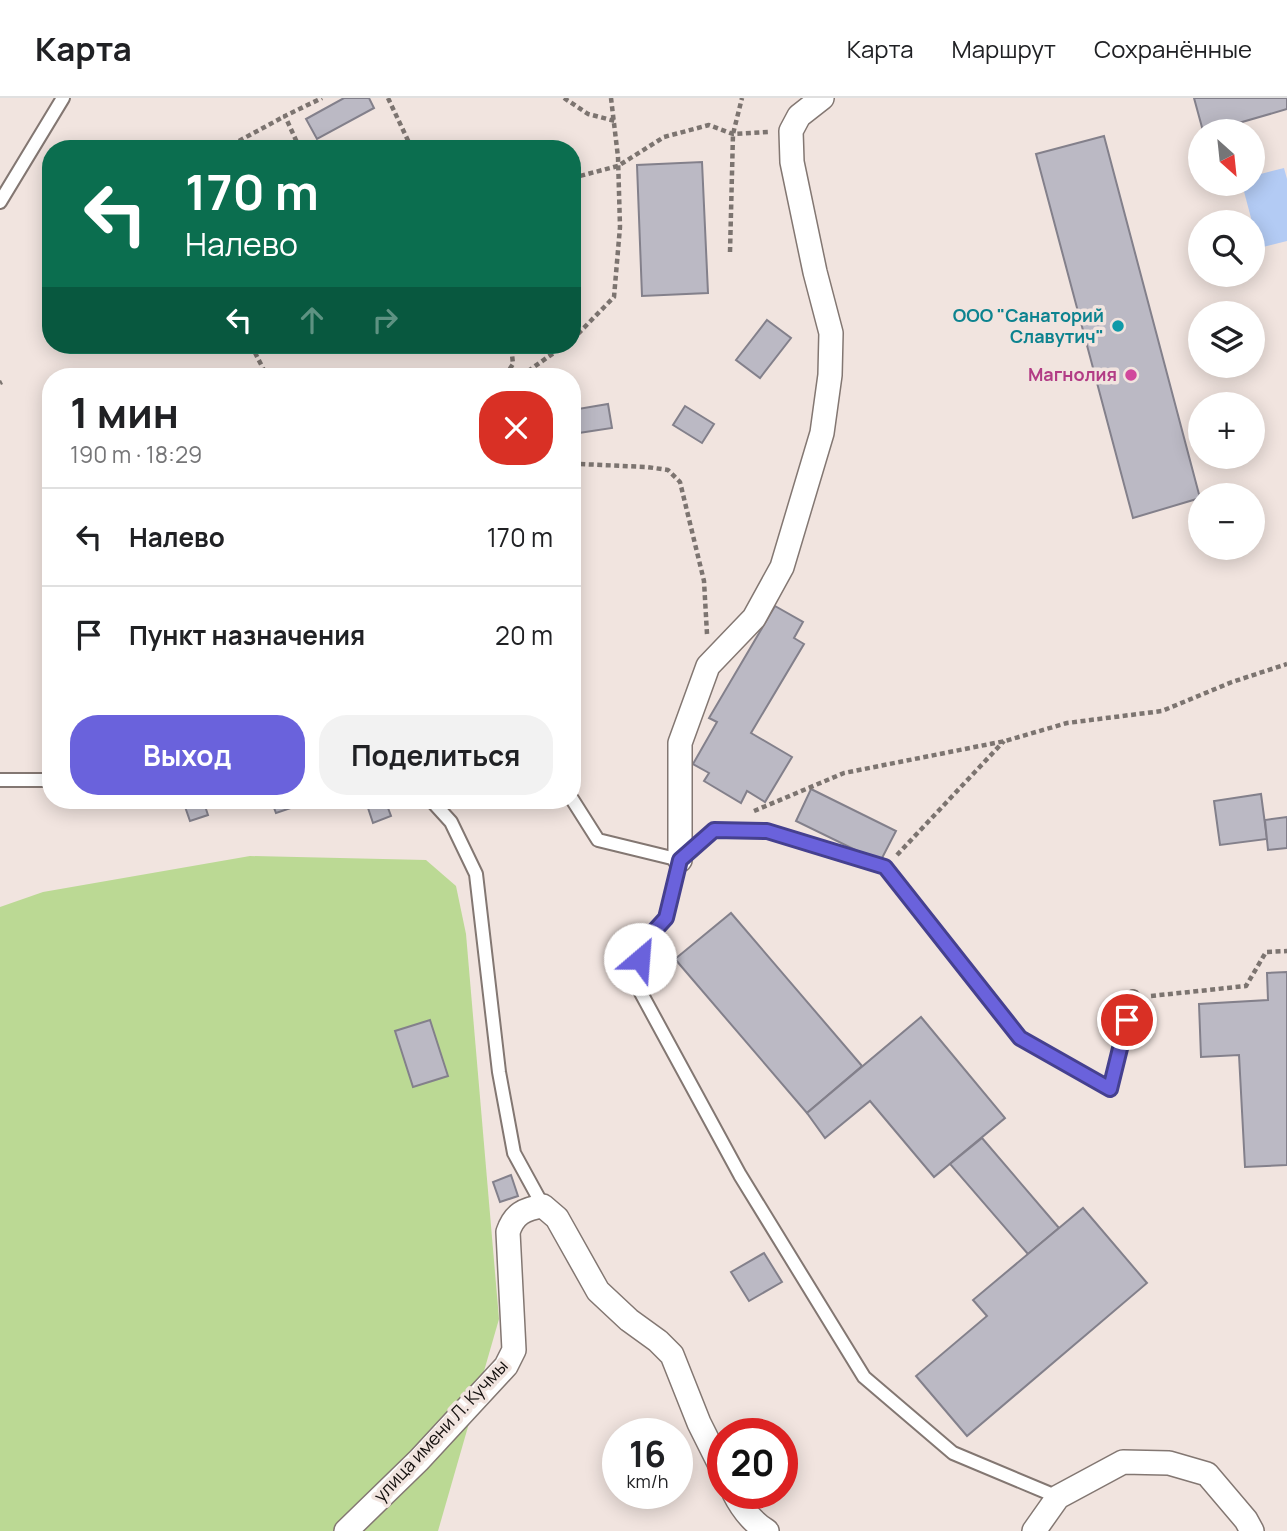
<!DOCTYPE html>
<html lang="ru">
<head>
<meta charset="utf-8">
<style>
	:root { --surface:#fff; --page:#f2f2f2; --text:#202124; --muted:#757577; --line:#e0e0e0; --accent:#6a62dc }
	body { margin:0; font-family:Manrope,sans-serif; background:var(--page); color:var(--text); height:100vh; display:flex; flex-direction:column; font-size:26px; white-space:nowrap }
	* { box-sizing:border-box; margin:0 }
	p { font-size:23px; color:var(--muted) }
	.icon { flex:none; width:38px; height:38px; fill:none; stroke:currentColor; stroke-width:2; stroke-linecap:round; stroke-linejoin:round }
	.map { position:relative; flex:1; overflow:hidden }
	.details { position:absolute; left:42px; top:270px; width:539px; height:441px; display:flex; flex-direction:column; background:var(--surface); border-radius:28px; box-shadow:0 4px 18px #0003 }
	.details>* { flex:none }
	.guide { position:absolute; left:42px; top:42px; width:539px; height:214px; border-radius:28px; box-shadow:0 4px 18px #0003; background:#0b6e4f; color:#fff; overflow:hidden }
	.needle { width:46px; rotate:153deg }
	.fabs { position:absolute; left:1188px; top:21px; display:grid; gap:14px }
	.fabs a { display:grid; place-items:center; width:77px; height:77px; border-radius:50%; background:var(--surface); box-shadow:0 4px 18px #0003; font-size:35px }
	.speed { position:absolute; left:602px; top:1320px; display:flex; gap:14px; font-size:35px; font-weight:700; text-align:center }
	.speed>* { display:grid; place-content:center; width:91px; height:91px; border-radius:50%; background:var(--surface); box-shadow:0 4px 18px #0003; line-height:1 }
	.speed small { font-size:18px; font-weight:400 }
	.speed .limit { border:10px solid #d22; background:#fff; color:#111 }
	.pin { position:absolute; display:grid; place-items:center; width:60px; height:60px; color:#fff; margin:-30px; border:4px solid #fff; border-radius:50%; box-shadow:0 2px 7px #0007 }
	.me { position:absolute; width:77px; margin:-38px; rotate:27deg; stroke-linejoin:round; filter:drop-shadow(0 0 5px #0008) }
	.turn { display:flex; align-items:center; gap:24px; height:147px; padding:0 28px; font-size:32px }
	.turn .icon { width:91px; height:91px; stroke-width:2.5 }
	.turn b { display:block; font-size:49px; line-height:60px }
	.lanes { display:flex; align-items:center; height:66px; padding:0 28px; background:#0003; justify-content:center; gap:35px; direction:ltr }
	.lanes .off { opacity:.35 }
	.round { display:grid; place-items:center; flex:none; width:74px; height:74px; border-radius:28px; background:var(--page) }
	.head { display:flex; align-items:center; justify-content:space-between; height:119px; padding:0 28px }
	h1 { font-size:42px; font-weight:700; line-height:52px }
	.button { display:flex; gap:14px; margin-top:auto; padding:14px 28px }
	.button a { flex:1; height:80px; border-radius:28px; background:var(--accent); color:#fff; font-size:28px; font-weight:700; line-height:80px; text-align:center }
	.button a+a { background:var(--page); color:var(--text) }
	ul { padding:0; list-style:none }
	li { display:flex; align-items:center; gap:21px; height:98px; padding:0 28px; border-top:2px solid var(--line) }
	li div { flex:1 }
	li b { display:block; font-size:26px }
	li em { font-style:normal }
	header { display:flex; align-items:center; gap:42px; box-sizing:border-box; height:98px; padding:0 35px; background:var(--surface); border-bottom:2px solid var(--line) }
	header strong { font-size:33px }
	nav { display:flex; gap:38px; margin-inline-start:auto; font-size:24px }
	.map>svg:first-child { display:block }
	.green { fill:#bbd994 }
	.water { fill:#b3cbf4 }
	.building { fill:#bbb9c4; stroke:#83808b; stroke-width:2 }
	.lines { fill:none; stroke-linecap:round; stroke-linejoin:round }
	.lane-casing { stroke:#837772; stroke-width:16 }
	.street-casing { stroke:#837772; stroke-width:26 }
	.path { stroke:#7c7470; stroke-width:4.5; stroke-dasharray:5 3.5; stroke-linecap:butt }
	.lane { stroke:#fff; stroke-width:12 }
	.street { stroke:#fff; stroke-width:23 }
	.route-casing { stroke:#45408f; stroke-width:18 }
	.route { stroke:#6a62dc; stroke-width:12 }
	.culture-dot { fill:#0f9aa8; stroke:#f1e4df; stroke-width:2.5 }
	.hotel-dot { fill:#d1479c; stroke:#f1e4df; stroke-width:2.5 }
	.labels { text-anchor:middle; stroke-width:7; stroke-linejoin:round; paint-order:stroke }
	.culture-label { font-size:18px; font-weight:bold; fill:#0d838f; stroke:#f1e4df; text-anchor:end }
	.hotel-label { font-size:18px; font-weight:bold; fill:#b23c85; stroke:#f1e4df; text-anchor:end }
	.street-label { font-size:18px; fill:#130f0d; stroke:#f1e4df }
</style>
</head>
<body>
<header>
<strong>Карта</strong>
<nav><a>Карта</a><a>Маршрут</a><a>Сохранённые</a></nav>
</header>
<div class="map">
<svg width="1287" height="1433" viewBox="0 0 1287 1433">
	<rect width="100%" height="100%" fill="#f1e4df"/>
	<path class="green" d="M 250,758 L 426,762 L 456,788 L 466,836 L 499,1221 L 438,1433 L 0,1433 L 0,809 L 43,794 Z"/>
	<path class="water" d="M 1284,70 L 1287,81 L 1287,143 L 1259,150 L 1242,86 L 1253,86 L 1253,78 Z"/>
	<g class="building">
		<path d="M 344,0 L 369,0 L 374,10 L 317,41 L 306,21 Z"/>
		<path d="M 1194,0 L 1287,0 L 1287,11 L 1211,33 L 1203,33 Z"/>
		<path d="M 1104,38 L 1200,400 L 1133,420 L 1036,56 Z"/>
		<path d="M 702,64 L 708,195 L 642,198 L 637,67 Z"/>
		<path d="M 767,222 L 791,240 L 760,280 L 736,262 Z"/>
		<path d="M 608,306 L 612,330 L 572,336 L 572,312 Z"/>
		<path d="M 685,308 L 714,326 L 702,345 L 673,327 Z"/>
		<path d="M 775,508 L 803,524 L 794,540 L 804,546 L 751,635 L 792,659 L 765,704 L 747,693 L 741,705 L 704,683 L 709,675 L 693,666 L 717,624 L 709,620 Z"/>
		<path d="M 811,691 L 896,733 L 880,764 L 796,723 Z"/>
		<path d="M 1261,696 L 1267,741 L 1220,747 L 1214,703 Z"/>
		<path d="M 203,702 L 208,717 L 190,723 L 183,703 Z"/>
		<path d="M 271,702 L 291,702 L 294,709 L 276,715 Z"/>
		<path d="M 372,702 L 385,702 L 391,718 L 373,725 L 366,704 Z"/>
		<path d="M 1287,719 L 1287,750 L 1268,752 L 1265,722 Z"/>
		<path d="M 731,815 L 862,968 L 807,1015 L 675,861 Z"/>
		<path d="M 1287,874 L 1287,1067 L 1245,1069 L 1239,957 L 1201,959 L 1199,906 L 1268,902 L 1267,875 Z"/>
		<path d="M 921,919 L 1005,1020 L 934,1079 L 870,1003 L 825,1040 L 807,1015 Z"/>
		<path d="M 430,922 L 448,978 L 413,989 L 395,933 Z"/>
		<path d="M 982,1040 L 1059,1130 L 1028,1156 L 950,1066 Z"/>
		<path d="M 511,1077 L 518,1098 L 500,1104 L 493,1084 Z"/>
		<path d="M 1083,1110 L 1147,1185 L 967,1338 L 916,1278 L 987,1218 L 973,1202 Z"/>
		<path d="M 764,1155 L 782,1184 L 749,1203 L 731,1174 Z"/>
	</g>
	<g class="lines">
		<g class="lane-casing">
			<g id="lane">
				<path d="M 0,104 L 63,0"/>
				<path d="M 0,682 L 51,682"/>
				<path d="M 572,701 L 598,742 L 680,762"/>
				<path d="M 431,702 L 451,724 L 476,776 L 499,974 L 514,1055 L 543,1108"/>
				<path d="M 1058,1399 L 953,1355 L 864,1279 L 740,1077 L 634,882 L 647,841 L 666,820 L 680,762 L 714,732 L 767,733 L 885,769 L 1020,940 L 1110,991 L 1133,899"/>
			</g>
		</g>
		<g class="street-casing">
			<g id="street">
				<path d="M 680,762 L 680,645 L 708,568 L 754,520 L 782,469 L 822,335 L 830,277 L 831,235 L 815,174 L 792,64 L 791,33 L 799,18 L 822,0"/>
				<path d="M 734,1395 C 742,1411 752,1424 767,1433"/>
				<path d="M 346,1433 L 419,1362 L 506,1268 L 514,1252 L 508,1134 C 514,1116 524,1111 543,1108 L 557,1120 L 598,1193 L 629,1222 L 658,1243 L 672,1257 L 699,1325 L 723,1373"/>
				<path d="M 1034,1433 L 1058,1399 L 1123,1364 L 1169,1365 L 1207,1376 L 1246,1422 L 1252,1433"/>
			</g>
		</g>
		<g class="path">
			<path d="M 388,0 L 412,51"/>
			<path d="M 564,0 L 588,16 L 615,23"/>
			<path d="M 224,51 L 285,18"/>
			<path d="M 300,51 L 285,18 L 322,0"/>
			<path d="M 572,80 L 618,68 L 664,39 L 709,27 L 733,36 L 769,34"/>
			<path d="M 730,154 L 733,36 L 742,0"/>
			<path d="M 572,242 L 614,199 L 620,129 L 618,59 L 611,0"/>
			<path d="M 251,247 L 267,278"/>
			<path d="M 505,278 L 513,266 L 511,247"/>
			<path d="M 521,278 L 565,247"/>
			<path d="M 0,285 L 2,284"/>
			<path d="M 572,364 L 580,366 L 647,369 L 668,372 L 680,384 L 704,483 L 707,536"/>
			<path d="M 754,713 L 844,675 L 1005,643 L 1067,625 L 1162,613 L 1232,584 L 1287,566"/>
			<path d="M 897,757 L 1004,643"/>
			<path d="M 1151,898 L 1246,888 L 1266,854 L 1287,853"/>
		</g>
		<use href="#lane" class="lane"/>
		<use href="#street" class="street"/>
	</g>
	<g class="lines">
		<g class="route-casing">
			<path id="route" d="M 640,861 L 647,841 L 666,820 L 680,762 L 714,732 L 767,733 L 885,769 L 1020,940 L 1110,991 L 1127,922"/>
		</g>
		<use href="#route" class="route"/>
	</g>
	<circle class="culture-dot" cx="1118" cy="228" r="7"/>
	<circle class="hotel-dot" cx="1131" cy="277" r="7"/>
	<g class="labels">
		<g class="culture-label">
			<text x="1104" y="224">ООО "Санаторий<tspan x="1104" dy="21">Славутич"</tspan></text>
		</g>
		<g class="hotel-label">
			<text x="1117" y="283">Магнолия</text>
		</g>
		<g class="street-label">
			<text transform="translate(441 1333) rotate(-47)" y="6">улица имени Л. Кучмы</text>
		</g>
	</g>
</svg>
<div class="fabs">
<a><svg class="needle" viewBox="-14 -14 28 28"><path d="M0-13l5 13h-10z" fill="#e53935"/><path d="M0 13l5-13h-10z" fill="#757577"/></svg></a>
<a><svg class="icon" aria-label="search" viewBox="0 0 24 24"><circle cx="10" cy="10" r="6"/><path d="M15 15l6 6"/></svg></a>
<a><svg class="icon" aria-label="layers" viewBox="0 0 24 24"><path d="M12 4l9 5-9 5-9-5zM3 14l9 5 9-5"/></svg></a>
<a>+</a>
<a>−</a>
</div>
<div class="speed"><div>16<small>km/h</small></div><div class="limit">20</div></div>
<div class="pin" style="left:1127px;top:922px;background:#d93025"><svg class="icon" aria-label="arrive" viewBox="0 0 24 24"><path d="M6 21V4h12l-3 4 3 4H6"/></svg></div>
<svg class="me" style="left:640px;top:861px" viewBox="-20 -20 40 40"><circle r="19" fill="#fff"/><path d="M0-13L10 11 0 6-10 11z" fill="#6a62dc"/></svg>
<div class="guide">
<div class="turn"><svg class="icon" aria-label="left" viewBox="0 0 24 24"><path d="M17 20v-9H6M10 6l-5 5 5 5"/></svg><div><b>170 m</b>Налево</div></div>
<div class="lanes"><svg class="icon" aria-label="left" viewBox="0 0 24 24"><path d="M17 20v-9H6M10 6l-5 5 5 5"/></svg><svg class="icon off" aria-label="ahead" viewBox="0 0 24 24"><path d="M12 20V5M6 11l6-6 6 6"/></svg><svg class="icon off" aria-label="right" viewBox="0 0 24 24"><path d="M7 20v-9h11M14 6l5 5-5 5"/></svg></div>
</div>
<section class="details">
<div class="head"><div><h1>1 мин</h1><p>190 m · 18:29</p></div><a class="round" style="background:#d93025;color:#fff"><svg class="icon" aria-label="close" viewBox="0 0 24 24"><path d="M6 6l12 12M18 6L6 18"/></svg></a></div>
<ul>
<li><svg class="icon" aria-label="left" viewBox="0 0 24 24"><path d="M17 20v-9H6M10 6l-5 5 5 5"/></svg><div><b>Налево</b></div><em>170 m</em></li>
<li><svg class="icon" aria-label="arrive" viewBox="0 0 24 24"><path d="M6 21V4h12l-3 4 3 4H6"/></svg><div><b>Пункт назначения</b></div><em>20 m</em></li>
</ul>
<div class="button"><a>Выход</a><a>Поделиться</a></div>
</section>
</div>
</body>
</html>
